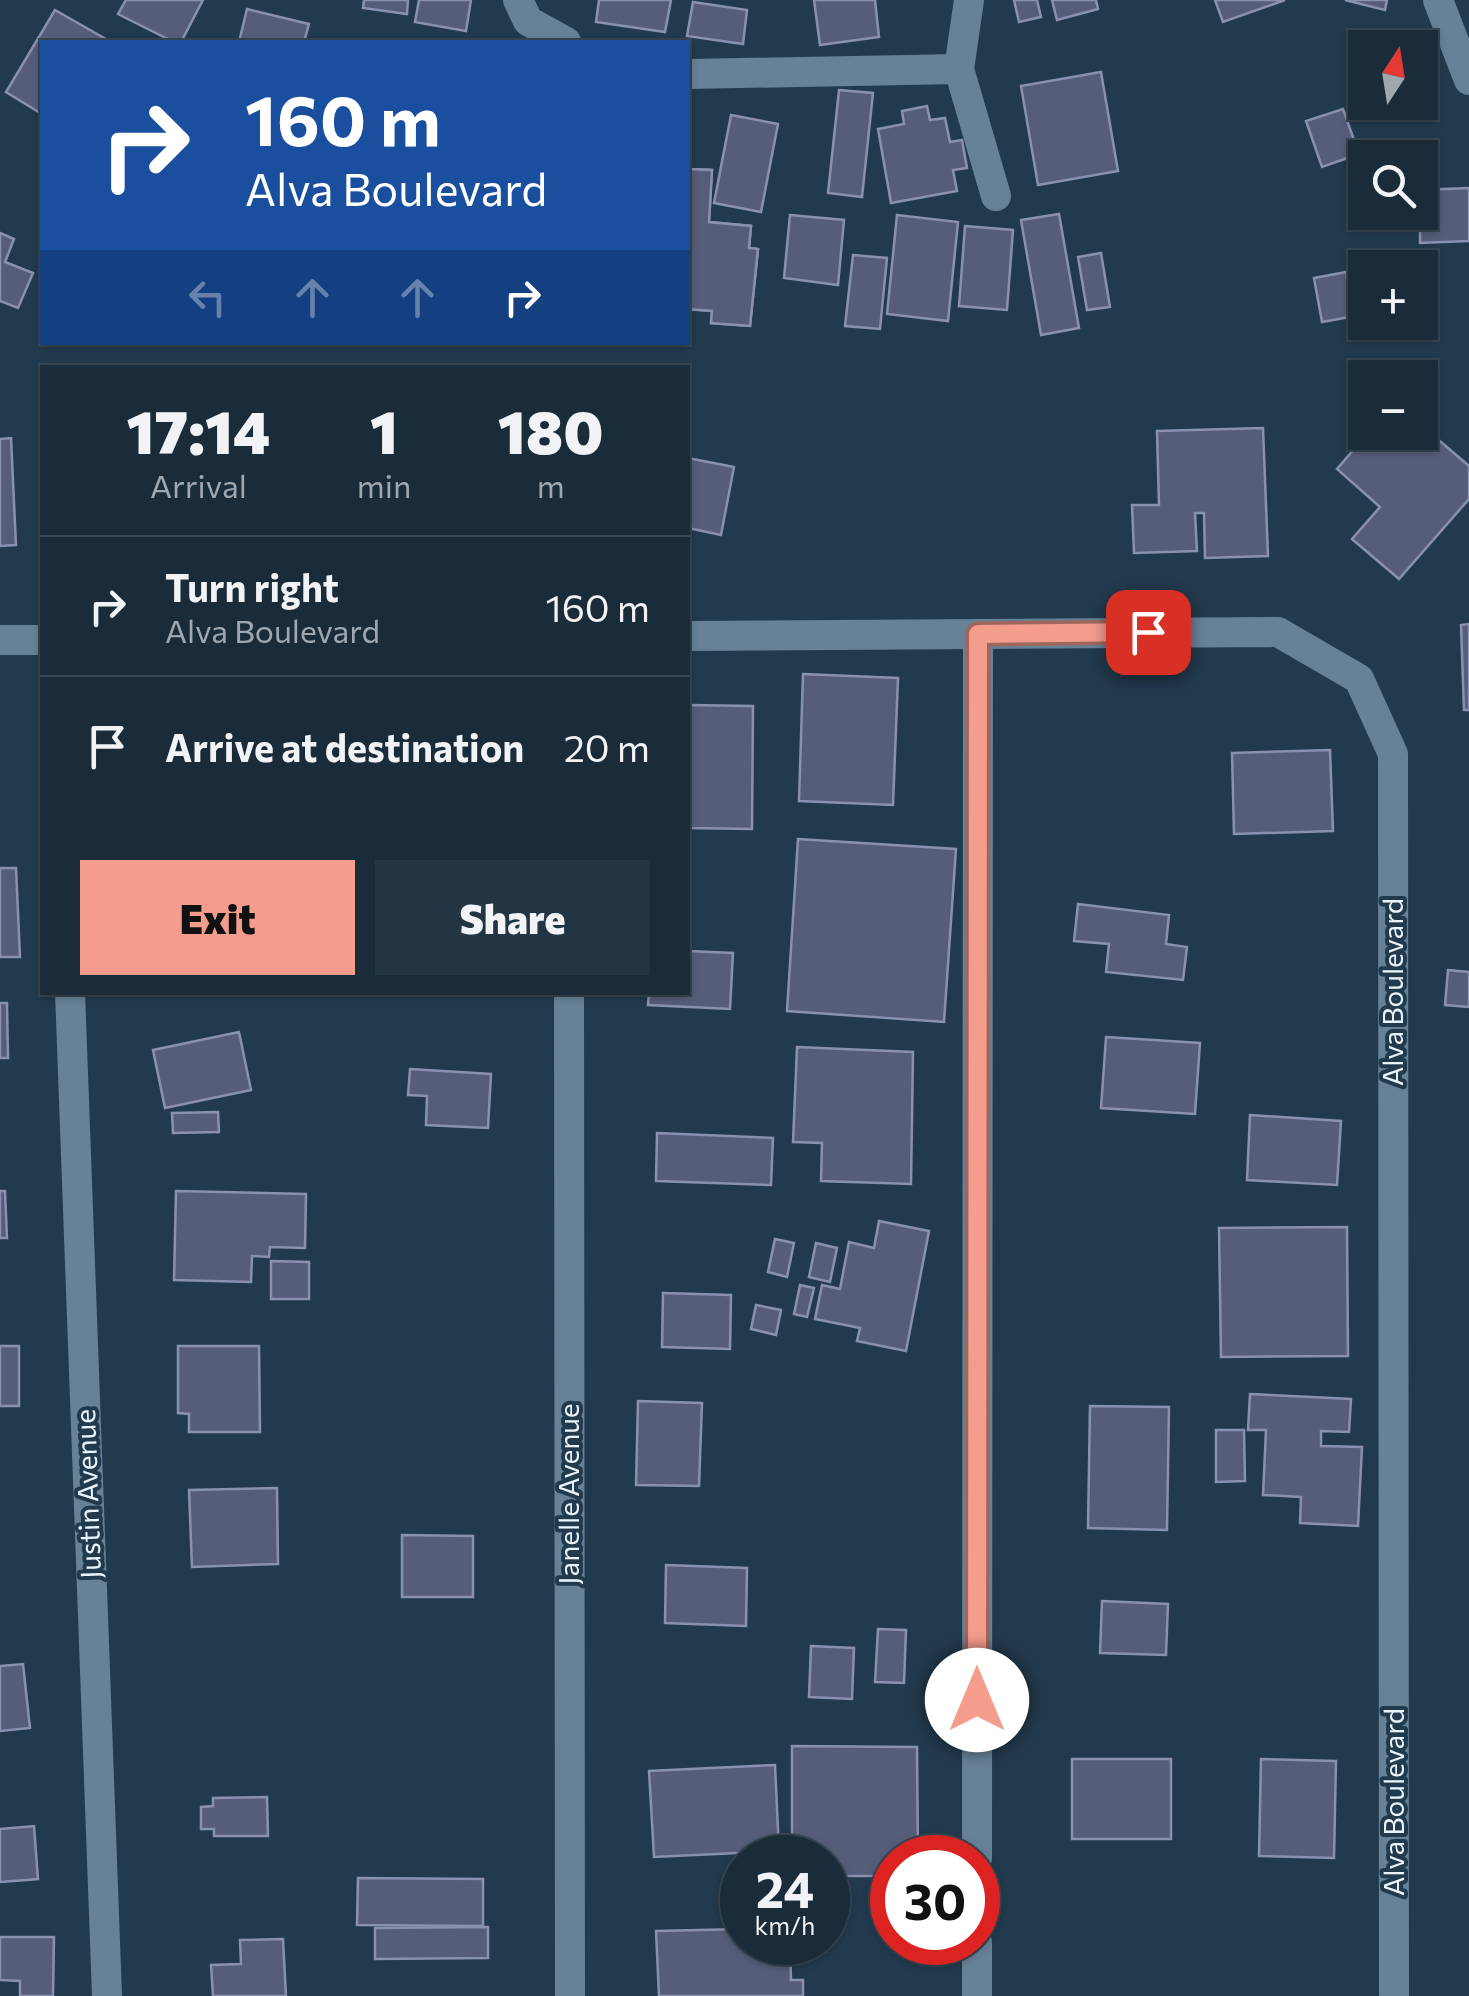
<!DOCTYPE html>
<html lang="en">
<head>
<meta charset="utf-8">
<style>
	:root { --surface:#1a2c3a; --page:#233442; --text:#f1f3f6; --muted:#9fa7af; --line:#384854; --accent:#f49d8d }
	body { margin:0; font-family:Commissioner,sans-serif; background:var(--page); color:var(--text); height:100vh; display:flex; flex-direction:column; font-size:38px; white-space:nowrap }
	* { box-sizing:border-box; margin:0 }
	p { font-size:32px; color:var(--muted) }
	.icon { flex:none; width:55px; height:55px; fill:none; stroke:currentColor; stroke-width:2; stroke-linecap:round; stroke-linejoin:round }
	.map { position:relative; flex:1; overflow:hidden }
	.panel { position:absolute; left:40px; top:365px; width:650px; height:630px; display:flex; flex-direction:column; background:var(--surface); border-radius:0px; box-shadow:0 2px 8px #0004,0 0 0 2px var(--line) }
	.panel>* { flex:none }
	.banner { position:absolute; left:40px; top:40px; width:650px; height:305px; border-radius:0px; box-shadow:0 2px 8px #0004,0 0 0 2px var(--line); background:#1a4fa0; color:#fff; overflow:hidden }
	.needle { width:65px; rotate:12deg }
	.buttons { position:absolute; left:1348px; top:30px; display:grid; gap:20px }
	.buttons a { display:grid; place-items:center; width:90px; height:90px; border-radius:0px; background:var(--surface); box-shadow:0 2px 8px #0004,0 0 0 2px var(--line); font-size:50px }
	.speed { position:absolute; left:720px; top:1835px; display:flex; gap:20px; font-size:50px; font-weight:700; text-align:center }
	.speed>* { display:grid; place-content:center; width:130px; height:130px; border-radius:50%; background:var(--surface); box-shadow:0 2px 8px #0004,0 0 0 2px var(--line); line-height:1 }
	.speed small { font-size:25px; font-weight:400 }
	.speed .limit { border:15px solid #d22; background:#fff; color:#111 }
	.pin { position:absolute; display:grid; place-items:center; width:85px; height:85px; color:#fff; margin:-42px; border-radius:20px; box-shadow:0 5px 15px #0006 }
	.me { position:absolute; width:110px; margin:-55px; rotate:0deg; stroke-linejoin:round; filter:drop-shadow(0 0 8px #0008) }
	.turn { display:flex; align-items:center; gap:35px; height:210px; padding:0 40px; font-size:45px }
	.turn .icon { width:130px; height:130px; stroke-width:2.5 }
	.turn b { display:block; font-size:70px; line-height:85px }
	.lanes { display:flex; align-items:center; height:95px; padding:0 40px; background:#0003; justify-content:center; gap:50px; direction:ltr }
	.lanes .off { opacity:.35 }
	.eta { display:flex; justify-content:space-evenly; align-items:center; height:170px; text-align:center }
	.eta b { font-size:60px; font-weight:800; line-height:70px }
	.cta { display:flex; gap:20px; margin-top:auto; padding:20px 40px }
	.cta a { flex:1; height:115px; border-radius:0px; background:var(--accent); color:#111; font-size:40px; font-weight:800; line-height:115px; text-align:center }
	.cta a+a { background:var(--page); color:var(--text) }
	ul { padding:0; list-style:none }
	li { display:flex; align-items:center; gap:30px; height:140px; padding:0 40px; border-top:2px solid var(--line) }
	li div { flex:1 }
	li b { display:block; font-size:38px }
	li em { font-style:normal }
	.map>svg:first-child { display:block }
	.building { fill:#555d78; stroke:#8991ae; stroke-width:2.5; fill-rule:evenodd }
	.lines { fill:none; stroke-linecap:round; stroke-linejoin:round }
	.minor { stroke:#678197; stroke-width:30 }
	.route-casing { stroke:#9f665c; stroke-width:25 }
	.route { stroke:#f49d8d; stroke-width:18 }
	.labels { text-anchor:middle; stroke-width:8; stroke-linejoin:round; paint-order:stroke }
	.street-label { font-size:28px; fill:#e8f4fe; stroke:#223a4d }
</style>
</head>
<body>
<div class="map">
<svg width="1469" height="1996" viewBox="0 0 1469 1996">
	<rect width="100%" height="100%" fill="#223a4d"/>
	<g class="building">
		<path d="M 126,0 L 203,0 L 181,42 L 174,42 L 118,14 Z"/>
		<path d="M 364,0 L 408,0 L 407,14 L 363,8 Z"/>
		<path d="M 419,0 L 471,0 L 466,31 L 415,22 Z"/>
		<path d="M 599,0 L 671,0 L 665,32 L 596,22 Z"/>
		<path d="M 814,0 L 875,0 L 879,37 L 820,45 Z"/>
		<path d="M 1014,0 L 1037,0 L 1041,17 L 1019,22 Z"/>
		<path d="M 1052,0 L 1096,0 L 1098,9 L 1057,20 Z"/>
		<path d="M 1215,0 L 1285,0 L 1223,22 Z"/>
		<path d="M 1345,0 L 1387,0 L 1385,10 Z"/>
		<path d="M 693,2 L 747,10 L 743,44 L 687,36 Z"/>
		<path d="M 247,9 L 309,24 L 304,42 L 239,42 Z"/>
		<path d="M 55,10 L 111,42 L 42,42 L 42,114 L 6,92 Z"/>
		<path d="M 1101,72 L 1118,171 L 1038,185 L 1021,86 Z"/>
		<path d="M 839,90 L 873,93 L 862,197 L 828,193 Z"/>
		<path d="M 927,106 L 930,120 L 945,118 L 950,142 L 962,140 L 967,168 L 953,170 L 957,191 L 891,203 L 878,129 L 904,124 L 902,111 Z"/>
		<path d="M 1343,109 L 1359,154 L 1322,167 L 1306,121 Z"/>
		<path d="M 731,115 L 778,124 L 761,212 L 714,203 Z"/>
		<path d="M 688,169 L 712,170 L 709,222 L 751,226 L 749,248 L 758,249 L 750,326 L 711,323 L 712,311 L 688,309 ZM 692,252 L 716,254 L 714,276 L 690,273 Z"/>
		<path d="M 688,169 L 712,170 L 709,222 L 751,226 L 749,248 L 758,249 L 750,326 L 711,323 L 712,311 L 688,309 Z"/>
		<path d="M 1469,188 L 1469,241 L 1420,243 L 1420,190 Z"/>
		<path d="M 1059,214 L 1079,328 L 1041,335 L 1021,220 Z"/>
		<path d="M 790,215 L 844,220 L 838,285 L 784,278 Z"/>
		<path d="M 897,215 L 958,222 L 948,321 L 887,314 Z"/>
		<path d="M 965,226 L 1013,230 L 1007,310 L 959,306 Z"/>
		<path d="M 0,233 L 14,239 L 5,262 L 33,273 L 18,308 L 0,301 Z"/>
		<path d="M 1101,253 L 1110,307 L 1087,310 L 1078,257 Z"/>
		<path d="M 853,255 L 887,258 L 880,329 L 845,326 Z"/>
		<path d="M 1346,272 L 1355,316 L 1322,322 L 1314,278 Z"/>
		<path d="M 1420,424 L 1469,466 L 1469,499 L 1399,579 L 1352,539 L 1380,507 L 1337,469 L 1369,432 L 1420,432 Z"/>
		<path d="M 1263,428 L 1268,556 L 1205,558 L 1204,513 L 1195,513 L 1197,551 L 1134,553 L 1132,505 L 1159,505 L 1157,431 Z"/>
		<path d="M 11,438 L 16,545 L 0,546 L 0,439 Z"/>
		<path d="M 688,458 L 734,467 L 721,535 L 688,528 Z"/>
		<path d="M 1469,624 L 1469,710 L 1464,710 L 1461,625 Z"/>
		<path d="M 803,674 L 898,678 L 893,805 L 799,801 Z"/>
		<path d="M 688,705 L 753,706 L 752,829 L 688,828 Z"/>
		<path d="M 1330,750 L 1333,831 L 1234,834 L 1232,753 Z"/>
		<path d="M 798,839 L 956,849 L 944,1022 L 787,1011 Z"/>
		<path d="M 0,868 L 16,868 L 20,957 L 0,957 Z"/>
		<path d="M 1078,904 L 1169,915 L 1166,944 L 1187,947 L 1183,980 L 1106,972 L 1109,944 L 1074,941 Z"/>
		<path d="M 688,951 L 733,953 L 730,1009 L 648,1005 L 649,992 L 688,992 Z"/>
		<path d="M 1448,970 L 1469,972 L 1469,1007 L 1445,1005 Z"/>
		<path d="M 0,1003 L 7,1003 L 8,1058 L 0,1058 Z"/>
		<path d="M 239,1032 L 251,1090 L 165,1108 L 153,1050 Z"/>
		<path d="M 1106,1037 L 1200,1043 L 1195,1114 L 1101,1108 Z"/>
		<path d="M 797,1047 L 913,1052 L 911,1184 L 821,1181 L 822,1143 L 793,1142 Z"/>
		<path d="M 410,1069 L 491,1074 L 488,1128 L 426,1125 L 427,1096 L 408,1095 Z"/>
		<path d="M 218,1112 L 219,1132 L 173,1133 L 172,1113 Z"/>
		<path d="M 1250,1115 L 1341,1121 L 1337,1185 L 1247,1180 Z"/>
		<path d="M 657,1133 L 773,1138 L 771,1185 L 656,1181 Z"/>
		<path d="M 0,1191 L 5,1191 L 7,1238 L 0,1238 Z"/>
		<path d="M 176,1191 L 306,1194 L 305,1248 L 270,1247 L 269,1257 L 252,1256 L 251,1282 L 174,1280 Z"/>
		<path d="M 879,1221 L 929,1231 L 906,1351 L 857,1341 L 860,1328 L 815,1319 L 822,1285 L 840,1289 L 849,1242 L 874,1248 Z"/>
		<path d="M 1347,1227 L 1348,1356 L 1221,1357 L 1219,1228 Z"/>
		<path d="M 775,1239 L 794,1243 L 787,1277 L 768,1272 Z"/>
		<path d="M 816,1243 L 837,1248 L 830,1282 L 809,1277 Z"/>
		<path d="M 271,1261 L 309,1262 L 309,1299 L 271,1299 Z"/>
		<path d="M 800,1285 L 814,1288 L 807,1317 L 794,1314 Z"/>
		<path d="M 663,1293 L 731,1295 L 730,1349 L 662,1347 Z"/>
		<path d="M 756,1305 L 781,1310 L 776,1335 L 751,1329 Z"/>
		<rect x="0" y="1346" width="19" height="60"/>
		<path d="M 178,1346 L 259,1346 L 260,1432 L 189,1432 L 189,1414 L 178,1413 Z"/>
		<path d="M 1250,1394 L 1351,1399 L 1349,1432 L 1321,1431 L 1321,1446 L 1362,1447 L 1358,1526 L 1300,1523 L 1301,1497 L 1263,1495 L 1266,1430 L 1248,1430 Z"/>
		<path d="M 638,1401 L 702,1403 L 699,1486 L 636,1485 Z"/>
		<path d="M 1090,1406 L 1169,1407 L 1167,1530 L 1088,1528 Z"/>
		<path d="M 1216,1430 L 1244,1430 L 1245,1481 L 1216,1482 Z"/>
		<path d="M 277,1488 L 278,1564 L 192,1567 L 189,1490 Z"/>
		<path d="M 402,1535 L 473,1536 L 473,1597 L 402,1597 Z"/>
		<path d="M 666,1565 L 747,1568 L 746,1626 L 665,1623 Z"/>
		<path d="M 1102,1601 L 1168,1604 L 1166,1655 L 1100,1653 Z"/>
		<path d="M 878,1629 L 906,1630 L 904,1683 L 875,1682 Z"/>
		<path d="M 811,1646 L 854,1648 L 852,1699 L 809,1697 Z"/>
		<path d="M 23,1664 L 30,1728 L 0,1731 L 0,1666 Z"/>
		<path d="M 792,1746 L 917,1747 L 918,1858 L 892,1858 L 892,1876 L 828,1876 L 828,1858 L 792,1858 Z"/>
		<rect x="1072" y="1759" width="99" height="80"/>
		<path d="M 1261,1759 L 1336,1761 L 1334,1858 L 1259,1856 Z"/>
		<path d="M 775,1765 L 779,1851 L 654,1857 L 649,1771 Z"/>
		<path d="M 267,1797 L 268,1836 L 214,1836 L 214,1829 L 201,1829 L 201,1807 L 213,1806 L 213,1798 Z"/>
		<path d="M 34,1826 L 38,1879 L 0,1882 L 0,1829 Z"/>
		<path d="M 358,1878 L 483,1879 L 483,1926 L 357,1925 Z"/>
		<path d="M 488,1927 L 488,1958 L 375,1959 L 375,1928 Z"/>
		<path d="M 742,1929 L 742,1942 L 790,1942 L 791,1980 L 803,1980 L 803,1996 L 659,1996 L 656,1931 Z"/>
		<path d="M 0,1937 L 54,1937 L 53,1996 L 20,1996 L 20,1981 L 0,1980 Z"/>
		<path d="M 283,1939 L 286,1996 L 213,1996 L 211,1965 L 241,1964 L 240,1940 Z"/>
	</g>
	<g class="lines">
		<g class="minor">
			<path d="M 518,0 L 528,21 L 566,42"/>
			<path d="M 969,0 L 959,69 L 996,196"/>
			<path d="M 1438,0 L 1469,80"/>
			<path d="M 688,74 L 959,69"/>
			<path d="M 688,636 L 1278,632 L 1359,679 L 1393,754 L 1394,1996"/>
			<path d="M 0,640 L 42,640"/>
			<path d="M 70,992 L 107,1996"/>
			<path d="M 569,992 L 570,1996"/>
			<path d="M 977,1858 L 978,634"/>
			<path d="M 977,1996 L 977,1942"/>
		</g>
	</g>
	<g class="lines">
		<g class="route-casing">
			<path id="route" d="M 977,1700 L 978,634 L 1148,632"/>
		</g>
		<use href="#route" class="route"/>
	</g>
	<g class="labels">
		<g class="street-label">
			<text transform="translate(1393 992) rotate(-90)" y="10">Alva Boulevard</text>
			<text transform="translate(88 1494) rotate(-92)" y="10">Justin Avenue</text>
			<text transform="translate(569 1494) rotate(-90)" y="10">Janelle Avenue</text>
			<text transform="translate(1394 1802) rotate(-90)" y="10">Alva Boulevard</text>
		</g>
	</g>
</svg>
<div class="buttons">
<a><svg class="needle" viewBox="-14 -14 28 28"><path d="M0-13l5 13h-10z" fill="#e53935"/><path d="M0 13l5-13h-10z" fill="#9fa7af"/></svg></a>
<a><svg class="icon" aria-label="search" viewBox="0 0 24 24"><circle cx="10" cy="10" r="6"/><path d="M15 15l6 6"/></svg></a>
<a>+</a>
<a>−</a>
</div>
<div class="speed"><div>24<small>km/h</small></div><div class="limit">30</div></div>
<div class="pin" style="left:1148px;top:632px;background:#d93025"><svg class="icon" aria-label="arrive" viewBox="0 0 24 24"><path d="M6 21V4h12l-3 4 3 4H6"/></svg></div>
<svg class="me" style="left:977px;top:1700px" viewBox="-20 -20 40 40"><circle r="19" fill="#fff"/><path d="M0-13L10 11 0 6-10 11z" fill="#f49d8d"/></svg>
<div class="banner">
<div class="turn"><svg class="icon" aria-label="right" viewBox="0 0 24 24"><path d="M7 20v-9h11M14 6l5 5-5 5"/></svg><div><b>160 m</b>Alva Boulevard</div></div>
<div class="lanes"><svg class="icon off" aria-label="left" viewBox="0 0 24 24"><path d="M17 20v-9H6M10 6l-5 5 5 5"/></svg><svg class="icon off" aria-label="ahead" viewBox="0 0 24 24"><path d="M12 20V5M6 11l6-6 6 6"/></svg><svg class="icon off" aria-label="ahead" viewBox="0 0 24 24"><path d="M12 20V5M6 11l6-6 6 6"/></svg><svg class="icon" aria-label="right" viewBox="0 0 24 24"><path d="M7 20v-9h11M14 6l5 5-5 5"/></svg></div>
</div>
<section class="panel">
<div class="eta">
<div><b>17:14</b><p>Arrival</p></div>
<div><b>1</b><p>min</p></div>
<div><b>180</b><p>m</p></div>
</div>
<ul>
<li><svg class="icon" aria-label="right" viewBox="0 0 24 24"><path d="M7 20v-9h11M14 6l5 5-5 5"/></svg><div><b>Turn right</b><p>Alva Boulevard</p></div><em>160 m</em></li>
<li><svg class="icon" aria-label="arrive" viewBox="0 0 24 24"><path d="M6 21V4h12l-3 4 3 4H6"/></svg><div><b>Arrive at destination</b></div><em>20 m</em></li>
</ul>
<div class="cta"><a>Exit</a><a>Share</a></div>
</section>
</div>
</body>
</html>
